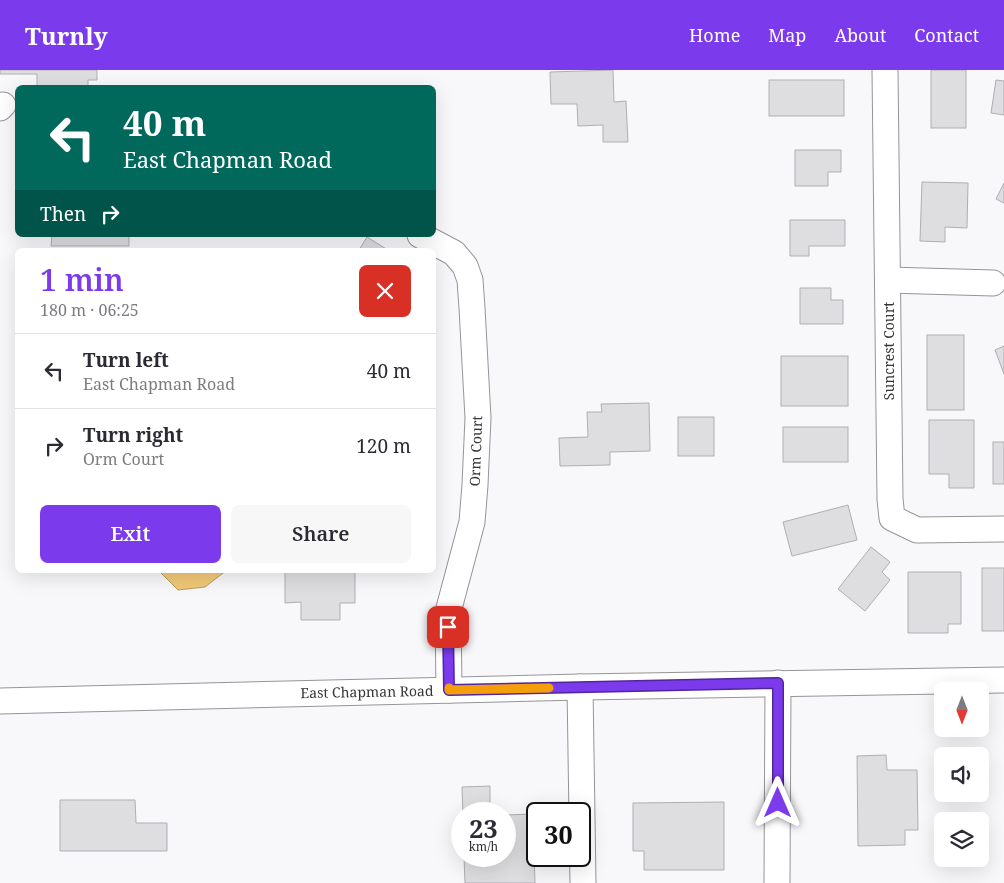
<!DOCTYPE html>
<html lang="en">
<head>
<meta charset="utf-8">
<style>
	:root { --surface:#fff; --page:#f7f7f7; --text:#2b2b33; --muted:#7c7c81; --line:#e1e1e2; --accent:#7c3aed }
	body { margin:0; font-family:"Noto Serif",serif; background:var(--page); color:var(--text); height:100vh; display:flex; flex-direction:column; font-size:19px; white-space:nowrap }
	* { box-sizing:border-box; margin:0 }
	p { font-size:16px; color:var(--muted) }
	.icon { flex:none; width:28px; height:28px; fill:none; stroke:currentColor; stroke-width:2; stroke-linecap:round; stroke-linejoin:round }
	.map { position:relative; flex:1; overflow:hidden }
	.details { position:absolute; left:15px; top:178px; width:421px; height:325px; display:flex; flex-direction:column; background:var(--surface); border-radius:8px; box-shadow:0 5px 20px #0002 }
	.details>* { flex:none }
	.hud { position:absolute; left:15px; top:15px; width:421px; height:152px; border-radius:8px; box-shadow:0 5px 20px #0002; background:#00695c; color:#fff; overflow:hidden }
	.needle { width:32px; rotate:180deg }
	.tools { position:absolute; left:934px; top:612px; display:grid; gap:10px }
	.tools a { display:grid; place-items:center; width:55px; height:55px; border-radius:8px; background:var(--surface); box-shadow:0 5px 20px #0002; font-size:25px }
	.speed { position:absolute; left:451px; top:732px; display:flex; gap:10px; font-size:25px; font-weight:700; text-align:center }
	.speed>* { display:grid; place-content:center; width:65px; height:65px; border-radius:50%; background:var(--surface); box-shadow:0 5px 20px #0002; line-height:1 }
	.speed small { font-size:12px; font-weight:400 }
	.speed .limit { border:2px solid #111; border-radius:8px; background:#fff; color:#111 }
	.pin { position:absolute; display:grid; place-items:center; width:42px; height:42px; color:#fff; margin:-21px; border-radius:10px; box-shadow:0 2px 8px #0006 }
	.me { position:absolute; width:55px; margin:-28px; rotate:0deg; stroke-linejoin:round; filter:drop-shadow(0 0 4px #0008) }
	.turn { display:flex; align-items:center; gap:18px; height:105px; padding:0 25px; font-size:22px }
	.turn .icon { width:65px; height:65px; stroke-width:2.5 }
	.turn b { display:block; font-size:35px; line-height:42px }
	.then { display:flex; align-items:center; height:48px; padding:0 25px; background:#0003; gap:10px; font-size:19px }
	.round { display:grid; place-items:center; flex:none; width:52px; height:52px; border-radius:8px; background:var(--page) }
	.overview { display:flex; align-items:center; justify-content:space-between; height:85px; padding:0 25px }
	h1 { font-size:30px; font-weight:600; line-height:38px; color:var(--accent) }
	.button { display:flex; gap:10px; margin-top:auto; padding:10px 25px }
	.button a { flex:1; height:58px; border-radius:8px; background:var(--accent); color:#fff; font-size:20px; font-weight:600; line-height:58px; text-align:center }
	.button a+a { background:var(--page); color:var(--text) }
	ul { padding:0; list-style:none }
	li { display:flex; align-items:center; gap:15px; height:75px; padding:0 25px; border-top:1px solid var(--line) }
	li div { flex:1 }
	li b { display:block; font-size:19px }
	li em { font-style:normal }
	header { display:flex; align-items:center; gap:30px; box-sizing:border-box; height:70px; padding:0 25px; background:var(--accent); color:#fff }
	header strong { font-size:24px }
	nav { display:flex; gap:28px; margin-inline-start:auto; font-size:18px }
	.map>svg:first-child { display:block }
	.water { fill:#f1c877; stroke:#b99c64 }
	.building { fill:#dedee1; stroke:#afafb2 }
	.lines { fill:none; stroke-linecap:round; stroke-linejoin:round }
	.minor-casing { stroke:#959598; stroke-width:27 }
	.minor { stroke:#fff; stroke-width:25 }
	.route-casing { stroke:#51269a; stroke-width:12 }
	.route { stroke:#7c3aed; stroke-width:9 }
	.slow { stroke:#f59e0b; stroke-width:9 }
	.labels { text-anchor:middle; stroke-width:4; stroke-linejoin:round; paint-order:stroke }
	.street-label { font-size:14px; fill:#363637; stroke:#fff }
</style>
</head>
<body>
<header>
<strong>Turnly</strong>
<nav><a>Home</a><a>Map</a><a>About</a><a>Contact</a></nav>
</header>
<div class="map">
<svg width="1004" height="813" viewBox="0 0 1004 813">
	<rect width="100%" height="100%" fill="#f8f8fb"/>
	<path class="water" d="M 158,500 L 227,500 L 205,517 L 178,520 Z"/>
	<g class="building">
		<path d="M 0,0 L 97,0 L 97,10 L 88,10 L 88,18 L 37,18 L 37,4 L 0,4 Z"/>
		<path d="M 613,0 L 614,32 L 626,31 L 628,72 L 603,72 L 603,55 L 578,56 L 577,34 L 551,34 L 550,2 Z"/>
		<rect x="931" y="0" width="35" height="58"/>
		<rect x="769" y="10" width="75" height="36"/>
		<path d="M 996,10 L 1004,11 L 1004,45 L 991,43 Z"/>
		<path d="M 795,80 L 841,80 L 841,102 L 828,102 L 828,116 L 795,116 Z"/>
		<path d="M 922,112 L 968,113 L 967,158 L 945,157 L 945,172 L 920,171 Z"/>
		<path d="M 1004,113 L 1004,133 L 996,129 Z"/>
		<path d="M 790,150 L 845,150 L 845,176 L 809,176 L 809,186 L 790,186 Z"/>
		<path d="M 52,165 L 129,165 L 129,176 L 51,176 Z"/>
		<path d="M 367,167 L 388,180 L 359,180 Z"/>
		<path d="M 800,218 L 831,218 L 831,230 L 843,230 L 843,254 L 800,254 Z"/>
		<rect x="927" y="265" width="37" height="75"/>
		<path d="M 1004,276 L 1004,304 L 995,280 Z"/>
		<rect x="781" y="286" width="67" height="50"/>
		<path d="M 649,333 L 650,381 L 610,382 L 610,395 L 560,396 L 559,368 L 588,367 L 587,342 L 602,342 L 601,334 Z"/>
		<rect x="678" y="347" width="36" height="39"/>
		<path d="M 929,350 L 974,350 L 974,418 L 949,418 L 949,404 L 929,404 Z"/>
		<rect x="783" y="357" width="65" height="35"/>
		<rect x="993" y="372" width="11" height="42"/>
		<path d="M 848,435 L 857,470 L 792,486 L 783,452 Z"/>
		<path d="M 871,477 L 890,492 L 882,502 L 890,510 L 865,541 L 838,519 Z"/>
		<rect x="982" y="498" width="22" height="63"/>
		<path d="M 285,500 L 355,500 L 355,533 L 340,533 L 340,550 L 301,550 L 301,532 L 285,533 Z"/>
		<path d="M 908,502 L 961,502 L 961,554 L 948,554 L 948,563 L 908,563 Z"/>
		<path d="M 886,685 L 887,700 L 917,700 L 918,760 L 905,760 L 905,775 L 858,776 L 857,686 Z"/>
		<path d="M 490,716 L 490,744 L 463,744 L 462,717 Z"/>
		<path d="M 60,730 L 135,730 L 136,753 L 167,753 L 167,781 L 60,781 Z"/>
		<path d="M 724,732 L 724,800 L 644,800 L 644,781 L 633,781 L 633,733 Z"/>
		<path d="M 533,744 L 535,813 L 465,813 L 464,786 L 505,786 L 505,745 Z"/>
	</g>
	<g class="lines">
		<g class="minor-casing">
			<g id="minor">
				<path d="M 885,0 L 890,429 L 892,448 L 917,460 L 1004,459"/>
				<path d="M 0,38 L 3,35"/>
				<path d="M 420,165 L 454,183 L 465,196 L 470,210 L 472,238 L 478,348 L 475,415 L 472,452 L 448,542 L 449,620"/>
				<path d="M 888,210 L 993,213"/>
				<path d="M 580,617 L 583,813"/>
				<path d="M 0,631 L 580,617 L 1004,610"/>
				<path d="M 777,813 L 778,613"/>
			</g>
		</g>
		<use href="#minor" class="minor"/>
	</g>
	<g class="lines">
		<g class="route-casing">
			<path id="route" d="M 448,557 L 449,620 L 778,613 L 778,733"/>
		</g>
		<use href="#route" class="route"/>
		<path class="slow" d="M 449,618 L 449,620 L 549,618"/>
	</g>
	<g class="labels">
		<g class="street-label">
			<text transform="translate(889 281) rotate(-90)" y="5">Suncrest Court</text>
			<text transform="translate(476 381) rotate(-88)" y="5">Orm Court</text>
			<text transform="translate(367 622) rotate(-1)" y="5">East Chapman Road</text>
		</g>
	</g>
</svg>
<div class="tools">
<a><svg class="needle" viewBox="-14 -14 28 28"><path d="M0-13l5 13h-10z" fill="#e53935"/><path d="M0 13l5-13h-10z" fill="#7c7c81"/></svg></a>
<a><svg class="icon" aria-label="sound" viewBox="0 0 24 24"><path d="M4 9h4l5-4v14l-5-4H4zM17 9q2 3 0 6"/></svg></a>
<a><svg class="icon" aria-label="layers" viewBox="0 0 24 24"><path d="M12 4l9 5-9 5-9-5zM3 14l9 5 9-5"/></svg></a>
</div>
<div class="speed"><div>23<small>km/h</small></div><div class="limit">30</div></div>
<div class="pin" style="left:448px;top:557px;background:#d93025"><svg class="icon" aria-label="arrive" viewBox="0 0 24 24"><path d="M6 21V4h12l-3 4 3 4H6"/></svg></div>
<svg class="me" style="left:778px;top:733px" viewBox="-20 -20 40 40"><path d="M0-17L14 15 0 8-14 15z" fill="#7c3aed" stroke="#fff" stroke-width="4"/></svg>
<div class="hud">
<div class="turn"><svg class="icon" aria-label="left" viewBox="0 0 24 24"><path d="M17 20v-9H6M10 6l-5 5 5 5"/></svg><div><b>40 m</b>East Chapman Road</div></div>
<div class="then">Then<svg class="icon" aria-label="right" viewBox="0 0 24 24"><path d="M7 20v-9h11M14 6l5 5-5 5"/></svg></div>
</div>
<section class="details">
<div class="overview"><div><h1>1 min</h1><p>180 m · 06:25</p></div><a class="round" style="background:#d93025;color:#fff"><svg class="icon" aria-label="close" viewBox="0 0 24 24"><path d="M6 6l12 12M18 6L6 18"/></svg></a></div>
<ul>
<li><svg class="icon" aria-label="left" viewBox="0 0 24 24"><path d="M17 20v-9H6M10 6l-5 5 5 5"/></svg><div><b>Turn left</b><p>East Chapman Road</p></div><em>40 m</em></li>
<li><svg class="icon" aria-label="right" viewBox="0 0 24 24"><path d="M7 20v-9h11M14 6l5 5-5 5"/></svg><div><b>Turn right</b><p>Orm Court</p></div><em>120 m</em></li>
</ul>
<div class="button"><a>Exit</a><a>Share</a></div>
</section>
</div>
</body>
</html>
